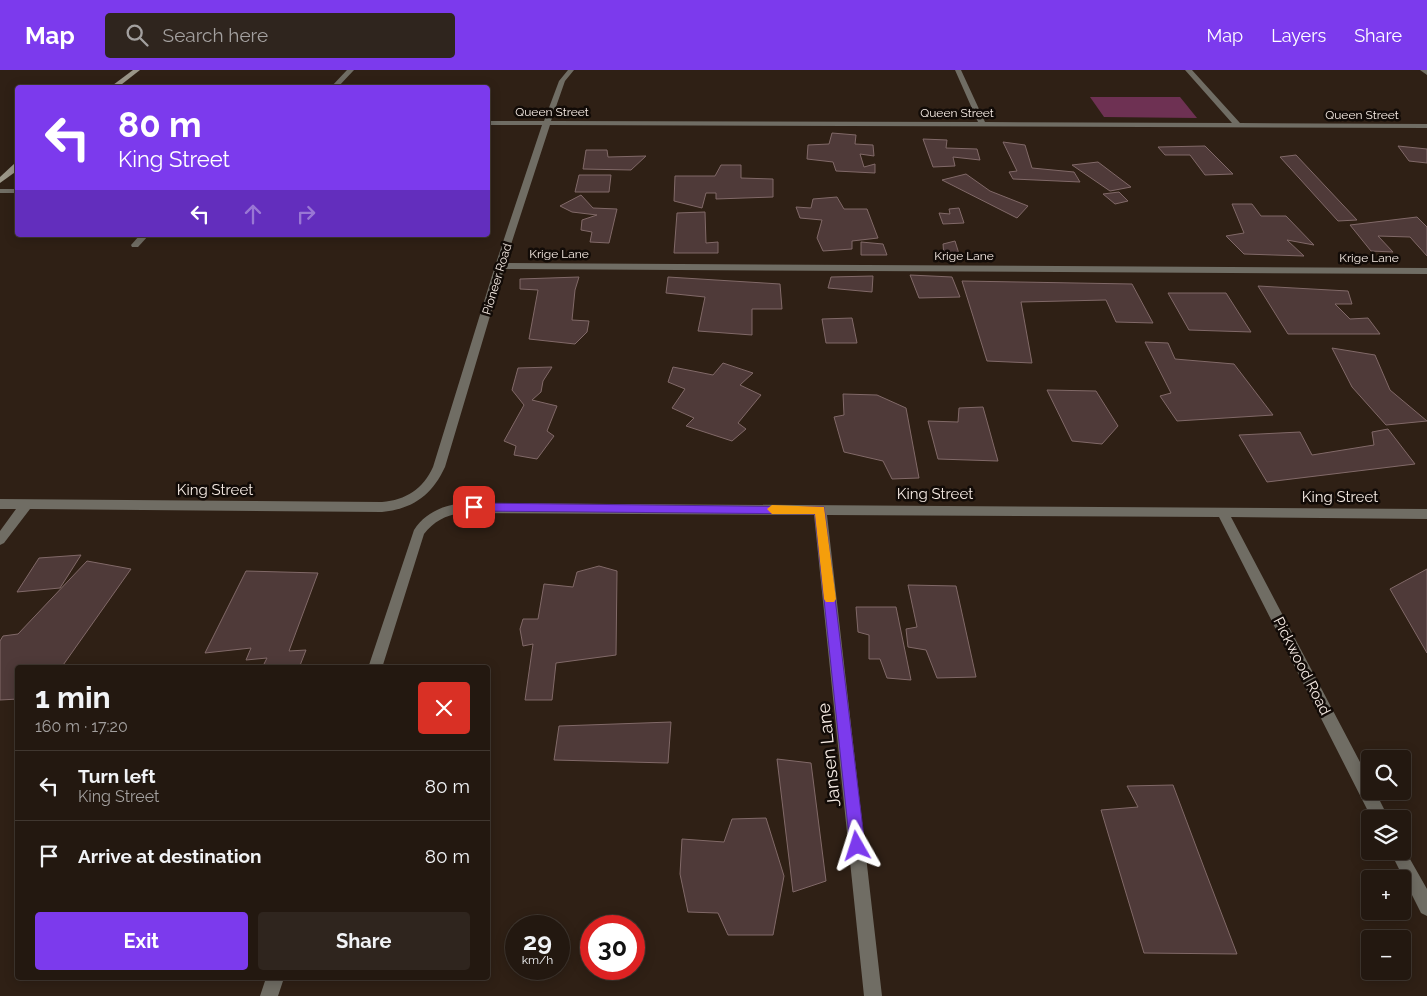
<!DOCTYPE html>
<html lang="en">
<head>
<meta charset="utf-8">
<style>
	:root { --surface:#231810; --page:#2f251e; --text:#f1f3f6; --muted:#a3a09f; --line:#403730; --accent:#7c3aed }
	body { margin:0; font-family:Raleway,sans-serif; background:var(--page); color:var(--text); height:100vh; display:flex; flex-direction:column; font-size:19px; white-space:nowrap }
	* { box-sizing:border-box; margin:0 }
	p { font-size:16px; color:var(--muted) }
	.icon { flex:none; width:28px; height:28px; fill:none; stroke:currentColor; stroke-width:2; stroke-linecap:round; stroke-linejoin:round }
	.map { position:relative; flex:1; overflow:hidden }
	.drawer { position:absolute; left:15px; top:595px; width:475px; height:315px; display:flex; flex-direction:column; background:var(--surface); border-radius:5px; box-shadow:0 2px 12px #0003,0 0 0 1px var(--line) }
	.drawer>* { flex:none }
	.banner { position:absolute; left:15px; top:15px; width:475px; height:152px; border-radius:5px; box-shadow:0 2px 12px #0003,0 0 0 1px var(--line); background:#7c3aed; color:#fff; overflow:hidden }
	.fabs { position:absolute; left:1361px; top:680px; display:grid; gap:10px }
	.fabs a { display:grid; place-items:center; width:50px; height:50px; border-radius:5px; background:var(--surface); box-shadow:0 2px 12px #0003,0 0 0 1px var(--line); font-size:25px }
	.speed { position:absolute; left:505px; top:845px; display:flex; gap:10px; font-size:25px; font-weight:700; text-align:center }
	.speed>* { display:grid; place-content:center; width:65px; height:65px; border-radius:50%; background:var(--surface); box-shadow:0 2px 12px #0003,0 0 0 1px var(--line); line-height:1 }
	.speed small { font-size:12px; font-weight:400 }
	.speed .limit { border:8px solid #d22; background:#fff; color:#111 }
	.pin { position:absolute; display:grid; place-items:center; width:42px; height:42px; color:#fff; margin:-21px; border-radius:10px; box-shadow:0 2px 8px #0006 }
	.me { position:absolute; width:55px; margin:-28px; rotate:354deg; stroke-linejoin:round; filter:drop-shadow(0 0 4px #0008) }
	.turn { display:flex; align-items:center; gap:18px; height:105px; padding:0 20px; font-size:22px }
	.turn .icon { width:65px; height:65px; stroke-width:2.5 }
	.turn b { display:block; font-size:35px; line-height:42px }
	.lanes { display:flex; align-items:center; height:48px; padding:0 20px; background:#0003; justify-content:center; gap:25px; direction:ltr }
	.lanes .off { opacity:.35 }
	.round { display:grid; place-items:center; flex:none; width:52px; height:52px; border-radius:5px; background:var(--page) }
	.head { display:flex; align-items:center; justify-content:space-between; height:85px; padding:0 20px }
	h1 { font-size:30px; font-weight:700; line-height:38px }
	.action { display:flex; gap:10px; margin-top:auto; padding:10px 20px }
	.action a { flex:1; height:58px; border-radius:5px; background:var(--accent); color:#fff; font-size:20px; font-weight:700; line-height:58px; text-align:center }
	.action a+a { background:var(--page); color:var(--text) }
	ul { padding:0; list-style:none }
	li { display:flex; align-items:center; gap:15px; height:70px; padding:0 20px; border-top:1px solid var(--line) }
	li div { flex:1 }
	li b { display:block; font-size:19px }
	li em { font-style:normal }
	header { display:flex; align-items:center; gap:30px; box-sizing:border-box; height:70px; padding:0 25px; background:var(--accent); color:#fff }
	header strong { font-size:24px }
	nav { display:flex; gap:28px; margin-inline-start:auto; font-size:18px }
	.search { width:350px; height:45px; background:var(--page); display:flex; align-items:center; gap:12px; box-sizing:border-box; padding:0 18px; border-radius:5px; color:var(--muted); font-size:19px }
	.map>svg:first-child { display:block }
	.green { fill:#6e3153 }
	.building { fill:#4f3a39; stroke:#816968 }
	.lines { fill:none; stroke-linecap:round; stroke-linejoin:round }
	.street { fill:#706d64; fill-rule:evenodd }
	.secondary { fill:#9b9688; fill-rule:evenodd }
	.route { fill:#7c3aed; stroke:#51269a }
	.slow { fill:#f59e0b }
	.labels { text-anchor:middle; stroke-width:5; stroke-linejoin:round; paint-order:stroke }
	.far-street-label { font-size:12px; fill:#f6ebe4; stroke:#120b07 }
	.street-label { font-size:15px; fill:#f6ebe4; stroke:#120b07 }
	.near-street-label { font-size:18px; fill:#f6ebe4; stroke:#120b07 }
</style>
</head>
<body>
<header>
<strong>Map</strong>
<div class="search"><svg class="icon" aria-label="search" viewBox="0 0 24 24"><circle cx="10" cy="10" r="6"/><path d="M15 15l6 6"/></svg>Search here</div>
<nav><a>Map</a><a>Layers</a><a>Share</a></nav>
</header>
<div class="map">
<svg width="1427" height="926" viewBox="0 0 1427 926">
	<rect width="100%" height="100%" fill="#2f2015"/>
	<path class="green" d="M 1090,27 L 1180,27 L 1197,48 L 1104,47 Z"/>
	<g class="building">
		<path d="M 832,63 L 856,65 L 855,74 L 873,75 L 874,86 L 860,84 L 864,97 L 875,94 L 875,103 L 836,101 L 833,92 L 807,89 L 808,75 L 829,74 Z"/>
		<path d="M 923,69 L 947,70 L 946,78 L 977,79 L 980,90 L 953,87 L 955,96 L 933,97 Z"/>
		<path d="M 1003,72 L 1025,75 L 1032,98 L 1074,102 L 1080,112 L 1013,109 L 1009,102 L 1017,101 Z"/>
		<path d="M 1205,76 L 1233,104 L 1205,105 L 1190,85 L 1165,85 L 1158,77 Z"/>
		<path d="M 1398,76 L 1427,79 L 1427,93 L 1409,91 Z"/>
		<path d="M 586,80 L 607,80 L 608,87 L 646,86 L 631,100 L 583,99 Z"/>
		<path d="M 1296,85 L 1357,150 L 1338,151 L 1280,87 Z"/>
		<path d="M 1098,92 L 1131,117 L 1110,121 L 1072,95 Z"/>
		<path d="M 721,95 L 741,95 L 741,108 L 773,109 L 773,127 L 716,129 L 716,123 L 706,123 L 702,138 L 674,131 L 675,106 L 715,106 Z"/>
		<path d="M 966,104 L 990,121 L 1028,136 L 1017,148 L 942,110 Z"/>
		<path d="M 579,105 L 611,105 L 609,122 L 575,122 Z"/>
		<path d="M 1119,122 L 1128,131 L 1115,134 L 1103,124 Z"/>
		<path d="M 581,125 L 593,138 L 617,139 L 609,173 L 590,172 L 592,162 L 581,160 L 582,150 L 597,145 L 572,142 L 560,136 Z"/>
		<path d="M 837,127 L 844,139 L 867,139 L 878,168 L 852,171 L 852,179 L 823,181 L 817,168 L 822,150 L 800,148 L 796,137 L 811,138 L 813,129 Z"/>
		<path d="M 1232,134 L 1252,134 L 1261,146 L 1286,146 L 1314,175 L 1287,170 L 1304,186 L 1244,184 L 1226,166 L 1244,163 Z"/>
		<path d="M 959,138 L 964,153 L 943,154 L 939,143 L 950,144 L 949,139 Z"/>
		<path d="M 705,142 L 706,173 L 718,172 L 718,183 L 674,183 L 677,143 Z"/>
		<path d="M 1417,147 L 1427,157 L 1427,186 L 1410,167 L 1378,166 L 1393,182 L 1371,181 L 1350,155 Z"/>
		<path d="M 955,171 L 960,187 L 944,186 L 943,174 Z"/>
		<path d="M 861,172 L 883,174 L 887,185 L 861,185 Z"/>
		<path d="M 910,205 L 952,207 L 960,227 L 919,228 Z"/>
		<path d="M 873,206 L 872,222 L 828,218 L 831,207 Z"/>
		<path d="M 579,207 L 575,220 L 572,250 L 589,251 L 587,262 L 575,274 L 529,269 L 538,220 L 520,219 L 520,209 Z"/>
		<path d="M 668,207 L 780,214 L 782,239 L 752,239 L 752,265 L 698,261 L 705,227 L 666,223 Z"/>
		<path d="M 962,211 L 1132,214 L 1153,253 L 1116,252 L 1106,230 L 1021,232 L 1032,293 L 987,291 Z"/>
		<path d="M 1258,216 L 1348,221 L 1352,234 L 1335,234 L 1350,249 L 1368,248 L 1380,264 L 1288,264 Z"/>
		<path d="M 1168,223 L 1226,223 L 1251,262 L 1189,260 Z"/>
		<path d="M 852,248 L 857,273 L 826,273 L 822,249 Z"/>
		<path d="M 1145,272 L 1168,273 L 1175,289 L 1234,294 L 1273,345 L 1177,351 L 1160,326 L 1171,323 Z"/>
		<path d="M 1332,278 L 1375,285 L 1390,320 L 1427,351 L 1386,355 L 1352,317 Z"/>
		<path d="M 723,293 L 753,303 L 740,315 L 761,325 L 738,353 L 746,359 L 732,371 L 686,356 L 694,348 L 672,338 L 685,319 L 668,312 L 673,297 L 713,305 Z"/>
		<path d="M 552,297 L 543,311 L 541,322 L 532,330 L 557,336 L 547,361 L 554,366 L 537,389 L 514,385 L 516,376 L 504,371 L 524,335 L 512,320 L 518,298 Z"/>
		<path d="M 1047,320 L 1096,321 L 1118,356 L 1102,374 L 1072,371 Z"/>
		<path d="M 843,324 L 877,325 L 906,338 L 919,408 L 892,409 L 883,391 L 844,382 L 834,347 L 844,345 Z"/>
		<path d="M 983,337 L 998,391 L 938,389 L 928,351 L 958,352 L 959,338 Z"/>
		<path d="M 1388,359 L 1415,394 L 1267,412 L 1239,365 L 1300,362 L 1312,385 L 1374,375 L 1372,362 Z"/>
		<path d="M 81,485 L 60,518 L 17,522 L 39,488 Z"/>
		<path d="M 87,491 L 131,499 L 61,598 L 18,598 L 18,629 L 0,630 L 0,571 L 3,566 L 18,564 Z"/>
		<path d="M 599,496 L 617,501 L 616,585 L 556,593 L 552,630 L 525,630 L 533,574 L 523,576 L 520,559 L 523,549 L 538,549 L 544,514 L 573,517 L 577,502 Z"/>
		<path d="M 1427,499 L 1427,583 L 1390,519 Z"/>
		<path d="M 246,501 L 318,503 L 289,581 L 306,580 L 299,598 L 262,598 L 267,588 L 246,590 L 251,578 L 205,583 Z"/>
		<path d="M 908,515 L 956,516 L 976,607 L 937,608 L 926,580 L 908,577 L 906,559 L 917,557 Z"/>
		<path d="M 856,537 L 896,537 L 911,610 L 887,608 L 880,589 L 869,589 L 869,565 L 858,562 Z"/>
		<path d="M 671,652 L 668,693 L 554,690 L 559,656 Z"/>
		<path d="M 777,689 L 811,693 L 826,811 L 793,822 Z"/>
		<path d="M 1173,715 L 1206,803 L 1237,884 L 1144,883 L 1101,740 L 1138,737 L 1127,716 Z"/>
		<path d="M 766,748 L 784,806 L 773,865 L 728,865 L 718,843 L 688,842 L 680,804 L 682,769 L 724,772 L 732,749 Z"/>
	</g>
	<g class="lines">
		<g class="street">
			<path d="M 347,0 L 354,0 L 337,18 L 330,18 Z"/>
			<path d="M 568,0 L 574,0 L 565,11 L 551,51 L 978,52 L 955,0 L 961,0 L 985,52 L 1232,53 L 1185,0 L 1192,0 L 1240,53 L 1427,54 L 1427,58 L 550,55 L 505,193 L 1427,198 L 1427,204 L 504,199 L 445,397 C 432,425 413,439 382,442 L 30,439 L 4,473 L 0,475 L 0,461 L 16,439 L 0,439 L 0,429 L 382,432 C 406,430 423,419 433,397 L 495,196 L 542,55 L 488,55 L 488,51 L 544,51 L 559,11 Z"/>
			<path d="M 1420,0 L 1427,0 L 1427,5 Z"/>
			<rect x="0" y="119" width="18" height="4"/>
			<path d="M 140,165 L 149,165 L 138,177 L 132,177 L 131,175 Z"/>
			<path d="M 461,433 L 1427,439 L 1427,449 L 1231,447 L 1370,711 L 1370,721 L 1375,721 L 1389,749 L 1372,749 L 1219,447 L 827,445 L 882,926 L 864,926 L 814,445 L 461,443 C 446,445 433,452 424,464 L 382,598 L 368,598 L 414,460 C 425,443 442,436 461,433 Z"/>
			<path d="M 1402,775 L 1427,819 L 1427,846 L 1421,843 L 1390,781 L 1402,781 Z"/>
			<path d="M 266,908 L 284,908 L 278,926 L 260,926 Z"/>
		</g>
		<g class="secondary">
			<path d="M 133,0 L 140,0 L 117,18 L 109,18 Z"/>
			<path d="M 15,93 L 18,93 L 18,100 L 0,113 L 0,107 Z"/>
		</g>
	</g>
	<path class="route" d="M 474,433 L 824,437 L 865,776 L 863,782 L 857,784 L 852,782 L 850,776 L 815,444 L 474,441 L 468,437 Z"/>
	<path class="slow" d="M 772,435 L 824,437 L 836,529 L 834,532 L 826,532 L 824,529 L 815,444 L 772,444 L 767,439 Z"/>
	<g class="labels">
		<g class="far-street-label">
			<text x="552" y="46">Queen Street</text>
			<text x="957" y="47">Queen Street</text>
			<text x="1362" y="49">Queen Street</text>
			<text x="559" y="188">Krige Lane</text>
			<text x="964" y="190">Krige Lane</text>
			<text x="1369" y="192">Krige Lane</text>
			<text transform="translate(497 209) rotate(-73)" y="4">Pioneer Road</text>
		</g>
		<g class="street-label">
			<text x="215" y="425">King Street</text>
			<text x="935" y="429">King Street</text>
			<text x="1340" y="432">King Street</text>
			<text transform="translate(1302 596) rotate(63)" y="5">Pickwood Road</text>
		</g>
		<g class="near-street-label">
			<text transform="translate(829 685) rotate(-96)" y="6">Jansen Lane</text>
		</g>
	</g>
</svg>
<div class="fabs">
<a><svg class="icon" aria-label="search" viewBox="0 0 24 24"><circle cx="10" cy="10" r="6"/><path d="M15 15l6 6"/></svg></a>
<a><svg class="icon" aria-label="layers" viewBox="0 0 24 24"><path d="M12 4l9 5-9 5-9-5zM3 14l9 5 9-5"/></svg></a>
<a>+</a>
<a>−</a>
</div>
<div class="speed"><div>29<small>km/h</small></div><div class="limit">30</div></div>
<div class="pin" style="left:474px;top:437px;background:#d93025"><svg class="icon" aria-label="arrive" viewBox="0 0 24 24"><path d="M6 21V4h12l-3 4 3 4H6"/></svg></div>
<svg class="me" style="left:857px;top:776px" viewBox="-20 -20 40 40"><path d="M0-17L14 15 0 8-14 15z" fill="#7c3aed" stroke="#fff" stroke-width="4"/></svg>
<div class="banner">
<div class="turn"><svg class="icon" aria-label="left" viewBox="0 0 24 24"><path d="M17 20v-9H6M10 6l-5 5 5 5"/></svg><div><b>80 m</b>King Street</div></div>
<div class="lanes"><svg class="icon" aria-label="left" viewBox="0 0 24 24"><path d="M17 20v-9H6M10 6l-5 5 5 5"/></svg><svg class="icon off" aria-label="ahead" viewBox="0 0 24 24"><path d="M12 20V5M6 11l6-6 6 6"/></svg><svg class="icon off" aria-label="right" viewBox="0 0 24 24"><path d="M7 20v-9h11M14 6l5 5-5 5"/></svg></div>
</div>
<section class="drawer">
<div class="head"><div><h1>1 min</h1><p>160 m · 17:20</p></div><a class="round" style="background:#d93025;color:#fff"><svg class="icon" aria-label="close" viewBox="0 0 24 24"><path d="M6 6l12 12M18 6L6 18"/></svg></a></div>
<ul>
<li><svg class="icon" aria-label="left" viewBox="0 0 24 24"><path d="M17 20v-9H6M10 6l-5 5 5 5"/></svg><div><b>Turn left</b><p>King Street</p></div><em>80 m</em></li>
<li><svg class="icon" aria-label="arrive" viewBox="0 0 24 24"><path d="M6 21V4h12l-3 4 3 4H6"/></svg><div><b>Arrive at destination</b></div><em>80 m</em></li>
</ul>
<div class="action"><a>Exit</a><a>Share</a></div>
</section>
</div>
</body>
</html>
